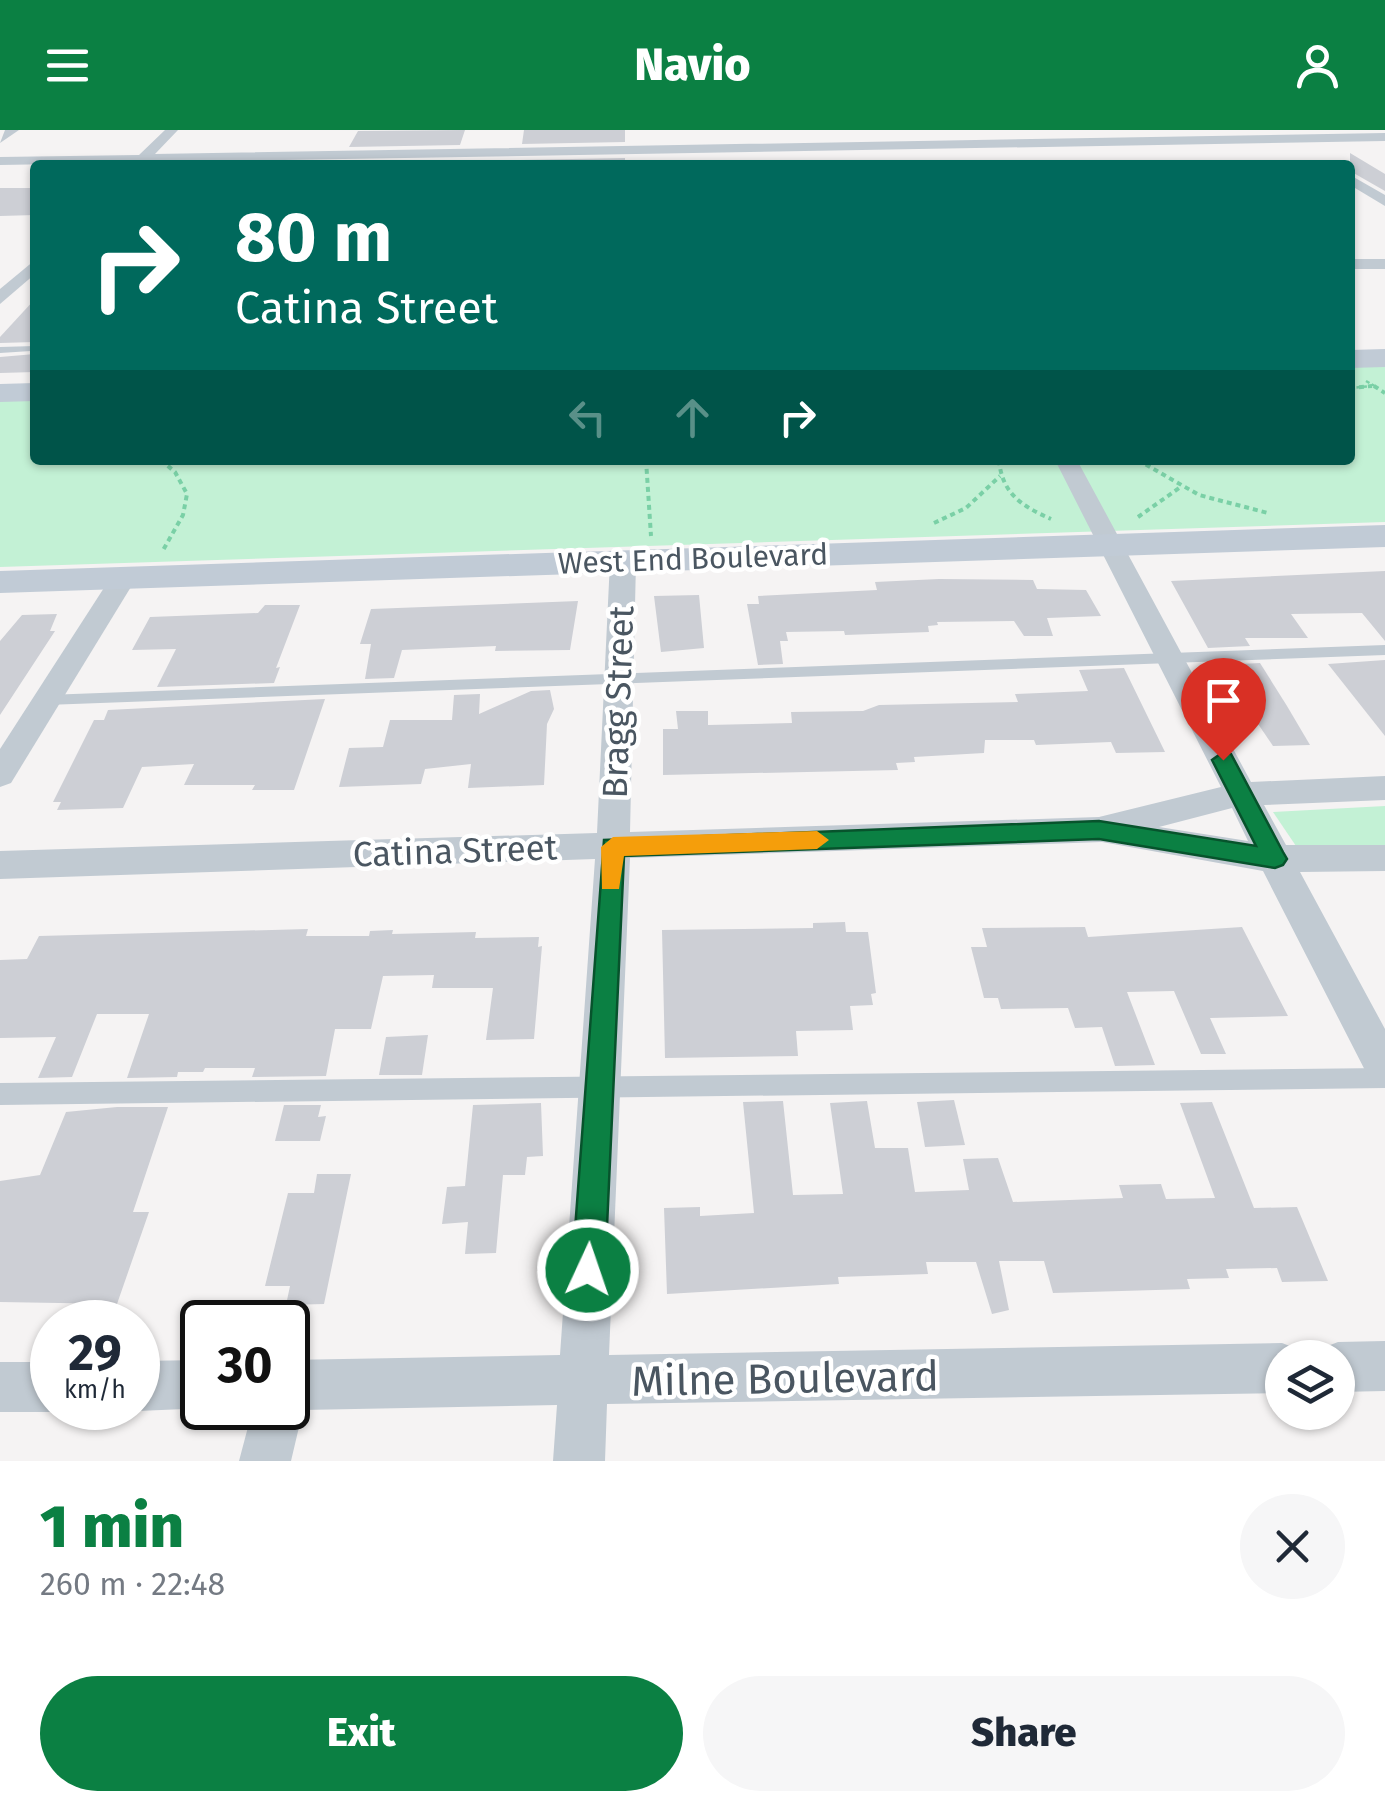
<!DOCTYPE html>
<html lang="en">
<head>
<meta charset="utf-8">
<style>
	:root { --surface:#fff; --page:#f6f6f7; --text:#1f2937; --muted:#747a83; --accent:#0b8043 }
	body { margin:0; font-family:"Fira Sans",sans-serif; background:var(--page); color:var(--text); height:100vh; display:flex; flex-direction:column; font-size:38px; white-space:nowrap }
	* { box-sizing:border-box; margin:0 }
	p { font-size:32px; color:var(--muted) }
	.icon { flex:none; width:55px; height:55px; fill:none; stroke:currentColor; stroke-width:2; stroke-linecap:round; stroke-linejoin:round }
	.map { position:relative; height:1331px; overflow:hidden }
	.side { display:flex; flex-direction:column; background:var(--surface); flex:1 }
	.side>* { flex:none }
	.banner { position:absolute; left:30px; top:30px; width:1325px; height:305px; border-radius:10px; box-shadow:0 2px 8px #0004; background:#00695c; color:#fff; overflow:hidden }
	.buttons { position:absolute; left:1265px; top:1210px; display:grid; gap:20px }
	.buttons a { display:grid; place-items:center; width:90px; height:90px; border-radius:50%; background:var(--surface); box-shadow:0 2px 8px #0004; font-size:50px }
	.speed { position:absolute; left:30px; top:1170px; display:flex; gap:20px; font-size:50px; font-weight:700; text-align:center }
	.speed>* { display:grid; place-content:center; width:130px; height:130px; border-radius:50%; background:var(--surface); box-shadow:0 2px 8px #0004; line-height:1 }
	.speed small { font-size:25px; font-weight:400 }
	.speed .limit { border:5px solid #111; border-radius:15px; background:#fff; color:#111 }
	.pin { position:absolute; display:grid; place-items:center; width:85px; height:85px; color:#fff; margin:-102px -42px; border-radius:50% 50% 50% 0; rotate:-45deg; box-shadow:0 0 10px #0007 }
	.pin .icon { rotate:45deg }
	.me { position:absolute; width:110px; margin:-55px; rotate:3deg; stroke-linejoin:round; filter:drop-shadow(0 0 8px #0008) }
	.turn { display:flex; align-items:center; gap:35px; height:210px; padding:0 40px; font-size:45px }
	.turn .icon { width:130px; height:130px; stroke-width:2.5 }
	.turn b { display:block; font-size:70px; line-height:85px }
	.lanes { display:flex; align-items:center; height:95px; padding:0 40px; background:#0003; justify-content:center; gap:50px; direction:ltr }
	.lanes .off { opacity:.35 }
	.round { display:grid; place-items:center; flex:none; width:105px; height:105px; border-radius:52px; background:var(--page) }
	.head { display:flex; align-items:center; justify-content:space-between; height:170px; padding:0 40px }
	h1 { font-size:60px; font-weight:800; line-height:75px; color:var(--accent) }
	.cta { display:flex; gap:20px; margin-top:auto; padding:20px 40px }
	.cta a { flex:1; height:115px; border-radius:60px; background:var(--accent); color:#fff; font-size:40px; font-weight:800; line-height:115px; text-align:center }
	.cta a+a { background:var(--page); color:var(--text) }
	header { display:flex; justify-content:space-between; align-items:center; height:130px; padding:0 40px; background:var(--accent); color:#fff; font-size:45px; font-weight:800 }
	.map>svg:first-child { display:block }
	.green { fill:#c3f1d5 }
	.building { fill:#cdcfd5 }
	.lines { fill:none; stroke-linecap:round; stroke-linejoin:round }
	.path-far1 { stroke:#7ad0a6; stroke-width:2.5; stroke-dasharray:4 2.5; stroke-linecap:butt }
	.path { stroke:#7ad0a6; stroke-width:4; stroke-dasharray:5 4; stroke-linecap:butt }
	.service { fill:#c1cad2; fill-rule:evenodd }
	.minor { fill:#c1cad2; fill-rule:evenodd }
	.secondary { fill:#c1cbd6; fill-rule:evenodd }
	.route { fill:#0b8043; stroke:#07532c; stroke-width:2.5 }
	.slow { fill:#f59e0b }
	.labels { text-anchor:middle; stroke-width:9; stroke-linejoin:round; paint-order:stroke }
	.far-street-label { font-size:30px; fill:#4a5661; stroke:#fff }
	.street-label { font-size:35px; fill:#4a5661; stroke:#fff }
	.near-street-label { font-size:42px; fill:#4a5661; stroke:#fff }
</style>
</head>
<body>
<header><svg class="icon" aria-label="menu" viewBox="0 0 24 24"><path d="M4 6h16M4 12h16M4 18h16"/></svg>Navio<svg class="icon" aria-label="person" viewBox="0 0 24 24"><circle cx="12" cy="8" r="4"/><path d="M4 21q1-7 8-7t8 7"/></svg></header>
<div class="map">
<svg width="1385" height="1331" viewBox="0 0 1385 1331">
	<rect width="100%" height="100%" fill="#f5f3f3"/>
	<g class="green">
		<path d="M 1385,234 L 1385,392 L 0,437 L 0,269 L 35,269 L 35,330 L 1350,330 L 1350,235 Z"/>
		<path d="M 1385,676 L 1385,716 L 1296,716 L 1273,682 Z"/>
	</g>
	<g class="building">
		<path d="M 465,0 L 460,15 L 349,17 L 358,1 Z"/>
		<path d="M 524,0 L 625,0 L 625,12 L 522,14 Z"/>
		<path d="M 1350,23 L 1385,44 L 1385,61 L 1350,41 Z"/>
		<path d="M 625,28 L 625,33 L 518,35 L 519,30 Z"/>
		<path d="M 0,58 L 35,58 L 35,85 L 0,86 Z"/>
		<path d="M 35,169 L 35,212 L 0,213 L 0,207 Z"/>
		<path d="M 35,224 L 35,242 L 0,243 L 0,227 Z"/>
		<path d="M 1385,441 L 1385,511 L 1362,483 L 1291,484 L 1308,508 L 1245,508 L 1250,516 L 1208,518 L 1171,451 Z"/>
		<path d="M 939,449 L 1033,450 L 1037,459 L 1086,460 L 1101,486 L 1047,488 L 1053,506 L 1024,506 L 1014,491 L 937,492 L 938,495 L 928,496 L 929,502 L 845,505 L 844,501 L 786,502 L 788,511 L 780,511 L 783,534 L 758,535 L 747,474 L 759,474 L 758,466 L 877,460 L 875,452 Z"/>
		<path d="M 699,465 L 704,518 L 661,522 L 654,466 Z"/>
		<path d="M 578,471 L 570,520 L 495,521 L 496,516 L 402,520 L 394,548 L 365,549 L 371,514 L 360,514 L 371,479 Z"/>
		<path d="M 265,475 L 300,475 L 276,538 L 280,537 L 274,553 L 157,557 L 176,519 L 132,520 L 150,487 L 258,483 Z"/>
		<path d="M 57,484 L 50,501 L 55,501 L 0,585 L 0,511 L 22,485 Z"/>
		<path d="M 1385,530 L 1385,606 L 1328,534 Z"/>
		<path d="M 1260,533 L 1287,576 L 1310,615 L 1273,616 L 1218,535 Z"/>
		<path d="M 1124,538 L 1165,622 L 1116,623 L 1111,612 L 1036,615 L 1034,610 L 985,610 L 984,623 L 914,627 L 915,632 L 896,633 L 898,640 L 663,645 L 663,599 L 678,599 L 676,581 L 708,581 L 708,595 L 792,593 L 791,582 L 863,581 L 879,575 L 1018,572 L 1015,564 L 1088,561 L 1079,540 Z"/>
		<path d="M 550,560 L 554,579 L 547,594 L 544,655 L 468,658 L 471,634 L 425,639 L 421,654 L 339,657 L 349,618 L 383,617 L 390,590 L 452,590 L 454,565 L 480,564 L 479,584 L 531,561 Z"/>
		<path d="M 325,569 L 294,660 L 252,660 L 255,655 L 184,655 L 194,634 L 142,637 L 123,678 L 57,680 L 61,672 L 53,672 L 94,590 L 104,590 L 108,580 Z"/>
		<path d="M 845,792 L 846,802 L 868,802 L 876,863 L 871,864 L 873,875 L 850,876 L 853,900 L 796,901 L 798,926 L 665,928 L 662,800 L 813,798 L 813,793 Z"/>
		<path d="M 1085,797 L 1088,807 L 1242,797 L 1288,886 L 1210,888 L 1226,924 L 1201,924 L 1174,861 L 1127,862 L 1155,935 L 1115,936 L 1102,897 L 1075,898 L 1068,878 L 1001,879 L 998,868 L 984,868 L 971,817 L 987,817 L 982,798 Z"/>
		<path d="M 308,799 L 306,806 L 369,806 L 370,801 L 393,800 L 392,804 L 476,802 L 475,808 L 539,807 L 538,817 L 542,816 L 534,909 L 486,910 L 493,858 L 432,858 L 434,845 L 383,846 L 371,899 L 335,899 L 326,946 L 252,947 L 255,938 L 205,938 L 203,942 L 178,942 L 177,947 L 127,948 L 149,884 L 97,884 L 72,947 L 38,948 L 56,907 L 0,908 L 0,830 L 27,829 L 39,806 Z"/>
		<path d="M 428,905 L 422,945 L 379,945 L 386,907 Z"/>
		<path d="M 954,970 L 965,1015 L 925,1017 L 917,972 Z"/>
		<path d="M 783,971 L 793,1065 L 843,1064 L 830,973 L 867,971 L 875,1018 L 908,1018 L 915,1062 L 969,1060 L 963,1029 L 998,1028 L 1013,1072 L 1123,1068 L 1119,1055 L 1161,1054 L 1166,1069 L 1215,1068 L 1180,973 L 1212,972 L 1254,1078 L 1297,1077 L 1328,1151 L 1282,1152 L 1277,1138 L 1226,1139 L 1229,1148 L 1187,1149 L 1190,1159 L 1053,1163 L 1044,1131 L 999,1131 L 1009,1180 L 992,1184 L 976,1132 L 926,1132 L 928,1144 L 838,1147 L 839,1154 L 667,1164 L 664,1078 L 700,1077 L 700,1086 L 754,1083 L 743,972 Z"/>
		<path d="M 541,973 L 543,1026 L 527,1027 L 525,1045 L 503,1045 L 496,1123 L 465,1124 L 468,1092 L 442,1094 L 447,1057 L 465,1056 L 473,975 Z"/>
		<path d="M 284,975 L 321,975 L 318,987 L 326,986 L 320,1011 L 275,1011 Z"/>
		<path d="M 117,977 L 168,977 L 133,1082 L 149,1082 L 117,1174 L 0,1172 L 0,1051 L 40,1045 L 66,982 Z"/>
		<path d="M 317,1044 L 351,1044 L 324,1174 L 286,1175 L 290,1156 L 265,1156 L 288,1063 L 314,1063 Z"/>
	</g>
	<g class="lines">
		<g class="path-far1">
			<path d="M 1366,251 L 1378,258"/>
			<path d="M 1350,258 L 1372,256"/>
		</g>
		<g class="path">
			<path d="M 1374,256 L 1385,263"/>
			<path d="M 1350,258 L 1372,256"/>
			<path d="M 161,330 L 175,342 L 187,364 L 183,385 L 162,422"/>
			<path d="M 646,330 L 651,406"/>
			<path d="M 999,330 C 1002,364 1022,376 1051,389"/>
			<path d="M 1138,330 L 1199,365 L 1268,383"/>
			<path d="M 1138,387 L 1182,356"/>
			<path d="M 934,393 L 966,378 L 1000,346"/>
		</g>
		<g class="service">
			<path d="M 35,216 L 35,220 L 31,221 L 0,223 L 0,217 Z"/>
			<path d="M 1385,515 L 1385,525 L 46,575 L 38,570 L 46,565 Z"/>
			<path d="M 1385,938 L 1385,958 L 0,975 L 0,953 Z"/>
		</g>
		<g class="minor">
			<path d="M 5,0 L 19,0 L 0,13 Z"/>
			<path d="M 165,0 L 178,0 L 155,24 L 1385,3 L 1385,11 L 0,35 L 0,27 L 139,25 Z"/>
			<path d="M 1350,45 L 1385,65 L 1385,76 L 1350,55 Z"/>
			<rect x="1350" y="129" width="35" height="10"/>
			<path d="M 35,130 L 35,144 L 0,174 L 0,159 Z"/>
			<path d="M 1055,330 L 1077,330 L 1251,652 L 1385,646 L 1385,670 L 1264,675 L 1286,715 L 1385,715 L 1385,741 L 1300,742 L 1385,899 L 1385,958 L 1371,952 L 1263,741 L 1102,712 L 630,728 L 609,1225 L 1282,1213 L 1300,1220 L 1302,1228 L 1282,1228 L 1282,1263 L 607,1274 L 605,1331 L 553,1331 L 557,1275 L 303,1280 L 291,1331 L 239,1331 L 253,1278 L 288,1278 L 288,1230 L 560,1225 L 595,729 L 0,749 L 0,721 L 597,703 L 610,431 L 623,423 L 636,431 L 630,702 L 1099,687 L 1221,657 ZM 1232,678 L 1248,711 L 1159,697 Z"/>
			<path d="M 124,439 L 137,447 L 11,653 L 0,657 L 0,619 L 111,447 Z"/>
			<path d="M 1385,1211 L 1385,1261 L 1338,1262 L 1338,1228 L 1317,1228 L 1320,1219 L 1338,1212 Z"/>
			<path d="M 202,1230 L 202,1278 L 208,1278 L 138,1281 L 129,1278 L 138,1278 L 138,1231 Z"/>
			<path d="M 0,1232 L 52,1232 L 52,1278 L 63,1278 L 52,1282 L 0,1282 Z"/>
		</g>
		<g class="secondary">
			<path d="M 1385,219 L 1385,237 L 1350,238 L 1350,220 Z"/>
			<path d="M 35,253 L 35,271 L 0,272 L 0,254 Z"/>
			<path d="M 1385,395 L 1385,417 L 0,463 L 0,441 Z"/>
		</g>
	</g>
	<path class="route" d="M 1223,622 L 1231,624 L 1283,722 L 1287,729 L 1283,735 L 1275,738 L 1099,709 L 624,726 L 605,1140 L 600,1152 L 588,1156 L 577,1152 L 572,1140 L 604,710 L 1099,691 L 1256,716 L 1212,630 Z"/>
	<path class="slow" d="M 817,701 L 829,710 L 817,719 L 624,726 L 619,759 L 602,759 L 601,717 L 613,707 Z"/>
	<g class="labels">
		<g class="far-street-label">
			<text transform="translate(693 429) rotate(-2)" y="10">West End Boulevard</text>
		</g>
		<g class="street-label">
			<text transform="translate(618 572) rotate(-88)" y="12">Bragg Street</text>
			<text transform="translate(455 721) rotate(-2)" y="12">Catina Street</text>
		</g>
		<g class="near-street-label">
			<text transform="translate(785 1248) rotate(-1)" y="15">Milne Boulevard</text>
		</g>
	</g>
</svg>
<div class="buttons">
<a><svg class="icon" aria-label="layers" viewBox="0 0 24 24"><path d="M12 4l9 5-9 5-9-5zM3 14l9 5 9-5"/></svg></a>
</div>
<div class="speed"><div>29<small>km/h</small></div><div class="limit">30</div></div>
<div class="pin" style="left:1223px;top:630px;background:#d93025"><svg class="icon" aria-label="arrive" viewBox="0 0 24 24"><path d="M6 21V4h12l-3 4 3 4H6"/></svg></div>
<svg class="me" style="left:588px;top:1140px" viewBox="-20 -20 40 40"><circle r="17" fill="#0b8043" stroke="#fff" stroke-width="3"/><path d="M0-11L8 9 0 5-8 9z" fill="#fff"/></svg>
<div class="banner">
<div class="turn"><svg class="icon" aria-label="right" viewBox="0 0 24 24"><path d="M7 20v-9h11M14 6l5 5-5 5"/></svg><div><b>80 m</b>Catina Street</div></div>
<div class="lanes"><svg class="icon off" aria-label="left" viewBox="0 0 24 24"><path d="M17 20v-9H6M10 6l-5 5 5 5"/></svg><svg class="icon off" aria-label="ahead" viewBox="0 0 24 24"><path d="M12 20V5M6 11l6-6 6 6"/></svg><svg class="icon" aria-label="right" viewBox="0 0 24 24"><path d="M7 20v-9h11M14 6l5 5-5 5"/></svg></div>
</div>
</div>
<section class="side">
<div class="head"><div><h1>1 min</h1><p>260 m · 22:48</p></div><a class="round"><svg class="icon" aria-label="close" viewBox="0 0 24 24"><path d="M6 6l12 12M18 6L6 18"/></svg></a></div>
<div class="cta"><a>Exit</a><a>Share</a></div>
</section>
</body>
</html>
